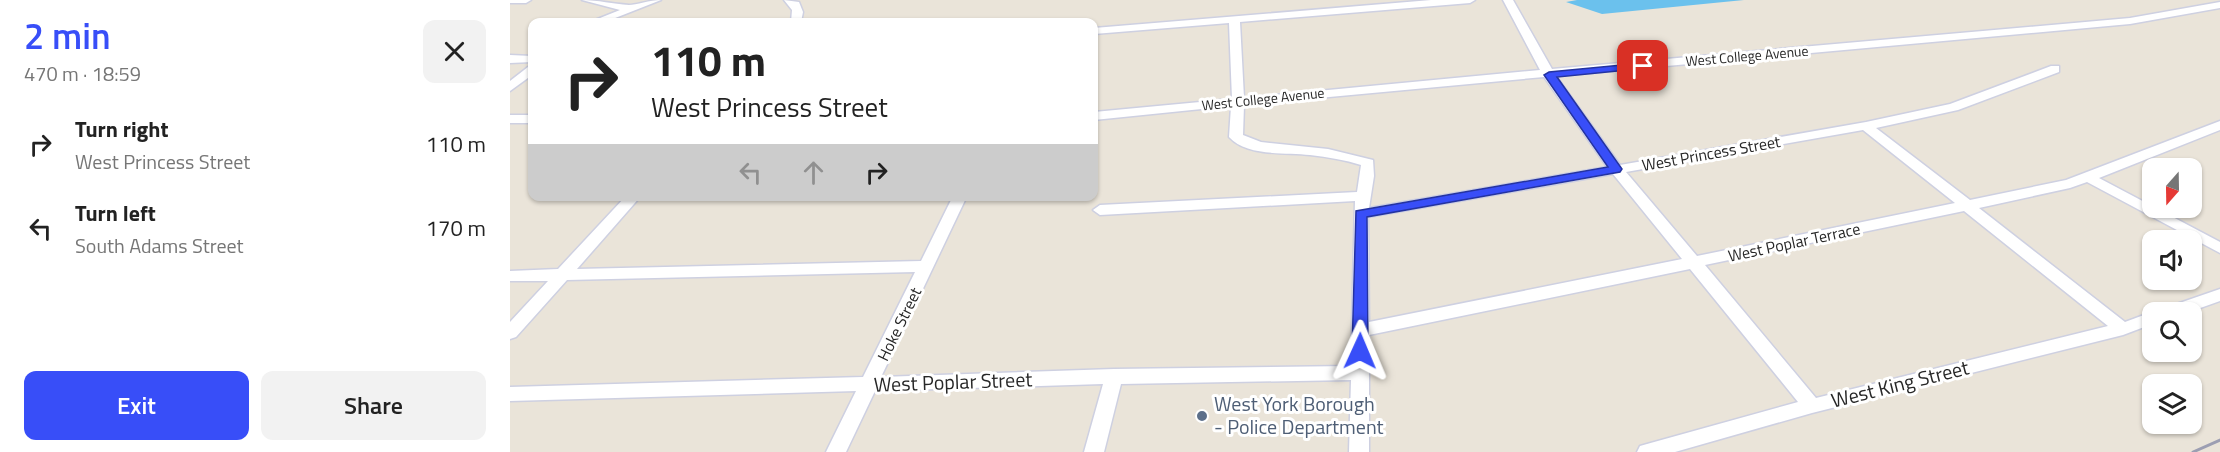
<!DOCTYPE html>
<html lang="en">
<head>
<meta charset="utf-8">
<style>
	:root { --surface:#fff; --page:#f2f2f2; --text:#222; --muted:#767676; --accent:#384ef8 }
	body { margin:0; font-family:"Titillium Web",sans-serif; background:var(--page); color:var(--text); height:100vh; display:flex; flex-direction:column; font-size:22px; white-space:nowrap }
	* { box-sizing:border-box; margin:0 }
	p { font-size:20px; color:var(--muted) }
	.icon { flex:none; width:33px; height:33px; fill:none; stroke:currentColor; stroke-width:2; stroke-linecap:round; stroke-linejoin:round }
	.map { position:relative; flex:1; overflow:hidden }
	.details { display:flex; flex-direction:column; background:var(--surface); width:510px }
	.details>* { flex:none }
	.hud { position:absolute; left:18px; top:18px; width:570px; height:183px; border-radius:12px; box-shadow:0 2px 4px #0004; background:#fff; color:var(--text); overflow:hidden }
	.needle { width:39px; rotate:200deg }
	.buttons { position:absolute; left:1632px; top:158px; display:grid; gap:12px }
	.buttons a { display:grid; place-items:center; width:60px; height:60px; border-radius:12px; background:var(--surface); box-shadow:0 2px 4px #0004; font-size:30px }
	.pin { position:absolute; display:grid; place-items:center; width:51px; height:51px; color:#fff; margin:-26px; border-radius:12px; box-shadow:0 3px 9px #0006 }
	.me { position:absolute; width:66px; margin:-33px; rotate:1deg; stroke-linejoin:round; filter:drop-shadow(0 0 4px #0008) }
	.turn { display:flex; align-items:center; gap:21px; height:126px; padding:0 24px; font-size:27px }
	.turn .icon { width:78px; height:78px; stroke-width:2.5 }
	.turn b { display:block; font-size:42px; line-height:51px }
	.lanes { display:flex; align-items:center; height:57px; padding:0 24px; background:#0003; justify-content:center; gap:30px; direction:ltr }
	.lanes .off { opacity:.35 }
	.round { display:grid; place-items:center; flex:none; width:63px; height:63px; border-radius:12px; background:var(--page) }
	.summary { display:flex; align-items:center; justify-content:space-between; height:102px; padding:0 24px }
	h1 { font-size:36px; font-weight:600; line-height:45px; color:var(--accent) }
	.action { display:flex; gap:12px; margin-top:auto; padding:12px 24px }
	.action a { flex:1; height:69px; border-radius:12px; background:var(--accent); color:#fff; font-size:24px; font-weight:600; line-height:69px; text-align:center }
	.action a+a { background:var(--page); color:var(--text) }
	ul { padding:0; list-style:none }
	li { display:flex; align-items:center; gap:18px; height:84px; padding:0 24px }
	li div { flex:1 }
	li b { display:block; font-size:22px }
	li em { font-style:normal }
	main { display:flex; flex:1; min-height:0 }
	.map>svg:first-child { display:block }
	.water { fill:#6bc1ed }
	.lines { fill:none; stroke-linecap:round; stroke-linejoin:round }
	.minor-casing { stroke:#ced0e1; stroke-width:3 }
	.minor { fill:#fff; fill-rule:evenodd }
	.rail { stroke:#9c9eb2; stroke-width:3 }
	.route { fill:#384ef8; stroke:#2433a1; stroke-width:1.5 }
	.service-dot { fill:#5c6f8a; stroke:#fff; stroke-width:2 }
	.labels { text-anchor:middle; stroke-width:6; stroke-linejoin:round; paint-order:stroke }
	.far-street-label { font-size:14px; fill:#272727; stroke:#fff }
	.street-label { font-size:16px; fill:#272727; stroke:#fff }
	.near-street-label { font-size:20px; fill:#272727; stroke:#fff }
	.near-service-label { font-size:20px; fill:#4e5e75; stroke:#fff; text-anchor:start }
</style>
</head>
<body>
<main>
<section class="details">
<div class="summary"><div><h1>2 min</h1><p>470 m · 18:59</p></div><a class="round"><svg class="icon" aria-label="close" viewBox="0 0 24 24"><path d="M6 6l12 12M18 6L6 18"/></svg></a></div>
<ul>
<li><svg class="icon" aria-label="right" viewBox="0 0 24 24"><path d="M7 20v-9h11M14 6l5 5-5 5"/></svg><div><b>Turn right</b><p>West Princess Street</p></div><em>110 m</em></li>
<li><svg class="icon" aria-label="left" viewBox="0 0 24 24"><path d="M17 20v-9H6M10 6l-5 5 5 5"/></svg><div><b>Turn left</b><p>South Adams Street</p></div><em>170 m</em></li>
</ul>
<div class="action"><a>Exit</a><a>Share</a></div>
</section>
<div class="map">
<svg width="1710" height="452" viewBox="0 0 1710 452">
	<rect width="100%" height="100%" fill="#eae4d9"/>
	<path class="water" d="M 1067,0 L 1234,0 L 1092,14 L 1056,2 Z"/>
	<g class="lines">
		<g class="minor-casing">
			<g id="minor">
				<path d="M 0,0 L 21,0 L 16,3 L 0,3 Z"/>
				<path d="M 72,0 C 88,0 103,4 119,5 C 126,5 140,0 151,0 L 95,22 L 80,22 L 110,10 Z"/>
				<path d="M 274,0 L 289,2 L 293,12 L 291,22 L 281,22 L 282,10 Z"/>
				<path d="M 921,0 L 965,0 L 960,3 L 730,22 L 734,98 L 1030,70 L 993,0 L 1003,0 L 1042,69 L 1620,18 L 1710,2 L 1710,8 L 1620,24 L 1046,76 L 1110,165 L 1356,122 L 1440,104 L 1541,66 L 1549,66 L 1549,72 L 1448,110 L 1366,128 L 1460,200 L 1556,180 L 1710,121 L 1710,130 L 1589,178 L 1710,242 L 1710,253 L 1577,182 L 1560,188 L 1469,208 L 1615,322 L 1642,312 L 1642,324 L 1613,335 L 1302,413 L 1165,452 L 1127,452 L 1130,446 L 1137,444 L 1288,402 L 1180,269 L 859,335 L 859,452 L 839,452 L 841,380 L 611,384 L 594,452 L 574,452 L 593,384 L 365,391 L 336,452 L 316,452 L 346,391 L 0,401 L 0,387 L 353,377 L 405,272 L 57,280 L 6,337 L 0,339 L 0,322 L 38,281 L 0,281 L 0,271 L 48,269 L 116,196 L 131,196 L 67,269 L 411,261 L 443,196 L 457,196 L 371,377 L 604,369 L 841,366 L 845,201 L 590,215 L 583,210 L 590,205 L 847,192 L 851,165 C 835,160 818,157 800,155 C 776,152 737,157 719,137 L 721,106 L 584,120 L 584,112 L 722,99 L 719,23 L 584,34 L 584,28 ZM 1034,77 L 1097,167 L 859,208 L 864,176 L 863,160 L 818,149 L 751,142 L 733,135 L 734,105 ZM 1353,130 L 1445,203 L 1187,256 L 1116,172 ZM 1103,174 L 1172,259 L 859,322 L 858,217 ZM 1454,211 L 1598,326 L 1306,398 L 1195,265 Z"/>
				<path d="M 0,55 L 22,56 L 22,62 L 0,63 Z"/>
				<path d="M 18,67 L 22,67 L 22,75 L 0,91 L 0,81 Z"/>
				<rect x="0" y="115" width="22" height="8"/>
				<path d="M 1710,289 L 1710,301 L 1679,312 L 1653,312 L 1655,308 Z"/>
			</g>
		</g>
		<use href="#minor" class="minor"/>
		<path class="rail" d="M 1683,452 L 1710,440"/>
	</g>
	<path class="route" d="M 1133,63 L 1138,66 L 1137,68 L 1047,77 L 1112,169 L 1110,172 L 857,217 L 858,351 L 856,355 L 844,355 L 842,351 L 846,211 L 1098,167 L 1034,75 L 1039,72 Z"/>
	<circle class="service-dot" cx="692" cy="416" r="6"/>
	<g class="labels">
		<g class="far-street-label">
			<text transform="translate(1237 56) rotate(-5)" y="5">West College Avenue</text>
			<text transform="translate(753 99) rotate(-6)" y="5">West College Avenue</text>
		</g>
		<g class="street-label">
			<text transform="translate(1201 153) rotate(-10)" y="6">West Princess Street</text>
			<text transform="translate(1284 242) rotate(-12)" y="6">West Poplar Terrace</text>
			<text transform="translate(389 324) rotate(-64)" y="6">Hoke Street</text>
		</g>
		<g class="near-street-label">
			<text transform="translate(443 382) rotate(-2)" y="7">West Poplar Street</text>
			<text transform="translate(1390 384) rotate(-14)" y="7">West King Street</text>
		</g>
		<g class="near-service-label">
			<text x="704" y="411">West York Borough<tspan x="704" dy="23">- Police Department</tspan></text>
		</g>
	</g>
</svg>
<div class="buttons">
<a><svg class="needle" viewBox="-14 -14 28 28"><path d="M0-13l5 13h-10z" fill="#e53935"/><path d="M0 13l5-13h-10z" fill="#767676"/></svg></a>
<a><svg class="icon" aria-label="sound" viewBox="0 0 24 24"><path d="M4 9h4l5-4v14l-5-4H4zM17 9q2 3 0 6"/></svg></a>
<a><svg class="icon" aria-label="search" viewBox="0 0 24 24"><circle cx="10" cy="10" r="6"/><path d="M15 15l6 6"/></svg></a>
<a><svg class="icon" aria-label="layers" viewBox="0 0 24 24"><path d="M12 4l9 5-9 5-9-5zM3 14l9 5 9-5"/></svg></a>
</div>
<div class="pin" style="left:1133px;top:66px;background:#d93025"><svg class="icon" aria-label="arrive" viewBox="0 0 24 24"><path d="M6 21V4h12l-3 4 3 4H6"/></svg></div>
<svg class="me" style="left:850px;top:351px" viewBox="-20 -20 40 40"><path d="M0-17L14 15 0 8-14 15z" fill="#384ef8" stroke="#fff" stroke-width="4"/></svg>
<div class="hud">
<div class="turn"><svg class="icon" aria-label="right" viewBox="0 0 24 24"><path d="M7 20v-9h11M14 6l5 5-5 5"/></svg><div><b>110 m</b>West Princess Street</div></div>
<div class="lanes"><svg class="icon off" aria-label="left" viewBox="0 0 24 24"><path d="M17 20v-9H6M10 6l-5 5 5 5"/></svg><svg class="icon off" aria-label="ahead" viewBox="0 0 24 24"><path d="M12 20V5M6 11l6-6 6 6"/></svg><svg class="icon" aria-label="right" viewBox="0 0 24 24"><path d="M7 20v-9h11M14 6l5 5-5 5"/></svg></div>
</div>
</div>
</main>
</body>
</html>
